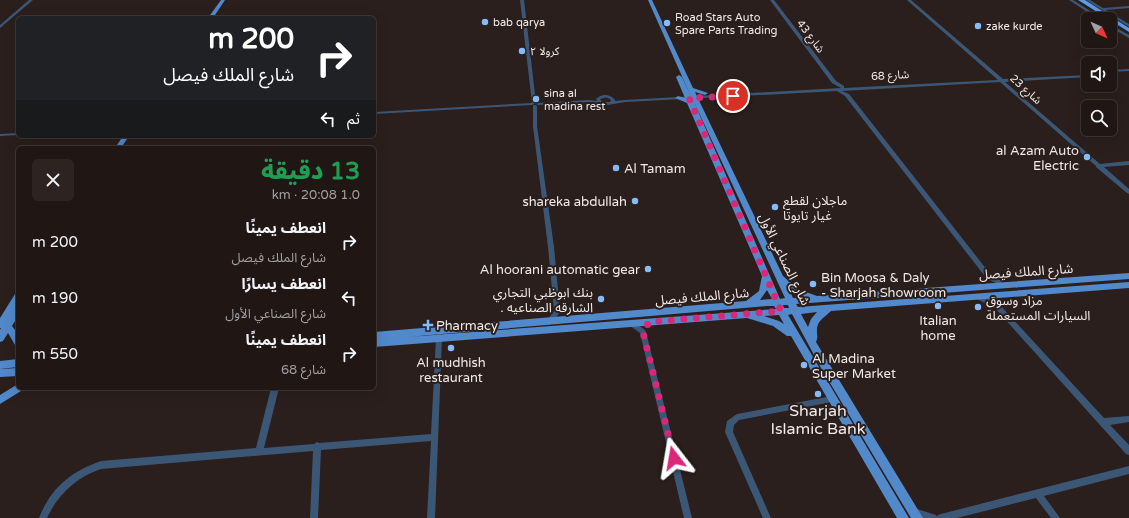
<!DOCTYPE html>
<html lang="ar">
<head>
<meta charset="utf-8">
<style>
	:root { --surface:#201715; --page:#2d2422; --text:#f1f3f6; --muted:#a29fa0; --line:#3d3634 }
	body { margin:0; font-family:"Varela Round","Noto Sans Arabic",sans-serif; background:var(--page); color:var(--text); direction:rtl; height:100vh; display:flex; flex-direction:column; font-size:15px; white-space:nowrap }
	* { box-sizing:border-box; margin:0 }
	p { font-size:13px; color:var(--muted) }
	.icon { flex:none; width:22px; height:22px; fill:none; stroke:currentColor; stroke-width:2; stroke-linecap:round; stroke-linejoin:round }
	.map { position:relative; flex:1; overflow:hidden; direction:ltr }
	.details { position:absolute; left:16px; top:146px; width:360px; height:244px; display:flex; flex-direction:column; background:var(--surface); border-radius:6px; box-shadow:0 4px 16px #0002,0 0 0 1px var(--line); direction:rtl }
	.details>* { flex:none }
	.banner { position:absolute; left:16px; top:16px; width:360px; height:122px; border-radius:6px; box-shadow:0 4px 16px #0002,0 0 0 1px var(--line); direction:rtl; background:#202124; color:#fff; overflow:hidden }
	.needle { width:26px; rotate:134deg }
	.fabs { position:absolute; left:1081px; top:12px; display:grid; gap:8px }
	.fabs a { display:grid; place-items:center; width:36px; height:36px; border-radius:6px; background:var(--surface); box-shadow:0 4px 16px #0002,0 0 0 1px var(--line); font-size:20px }
	.pin { position:absolute; display:grid; place-items:center; width:34px; height:34px; color:#fff; margin:-17px; border:2px solid #fff; border-radius:50%; box-shadow:0 1px 4px #0007 }
	.me { position:absolute; width:44px; margin:-22px; rotate:346deg; stroke-linejoin:round; filter:drop-shadow(0 0 3px #0008) }
	.turn { display:flex; align-items:center; gap:14px; height:84px; padding:0 16px; font-size:18px }
	.turn .icon { width:52px; height:52px; stroke-width:2.5 }
	.turn b { display:block; font-size:28px; line-height:34px }
	.then { display:flex; align-items:center; height:38px; padding:0 16px; background:#0003; gap:8px; font-size:15px }
	.round { display:grid; place-items:center; flex:none; width:42px; height:42px; border-radius:6px; background:var(--page) }
	.headline { display:flex; align-items:center; justify-content:space-between; height:68px; padding:0 16px }
	h1 { font-size:24px; font-weight:800; line-height:30px; color:#1e9e55 }
	ul { padding:0; list-style:none }
	li { display:flex; align-items:center; gap:12px; height:56px; padding:0 16px }
	li div { flex:1 }
	li b { display:block; font-size:15px }
	li em { font-style:normal }
	.map>svg:first-child { display:block }
	.lines { fill:none; stroke-linecap:round; stroke-linejoin:round }
	.minor { fill:#3c5776; fill-rule:evenodd }
	.major { fill:#5289cb; fill-rule:evenodd }
	.highway { fill:#599dec; fill-rule:evenodd }
	.route { stroke:#db2777; stroke-width:7; stroke-dasharray:0 12.6 }
	.poi-dot { fill:#86bbfb; stroke:#2a1f1c; stroke-width:1.5 }
	.labels { text-anchor:middle; stroke-width:4; stroke-linejoin:round; paint-order:stroke }
	.far-poi-label { font-size:11px; fill:#f1e9e7; stroke:#2a1f1c; text-anchor:start }
	.far-street-label { font-size:11px; fill:#f1e9e7; stroke:#2a1f1c }
	.poi-label { font-size:13px; fill:#f1e9e7; stroke:#2a1f1c; text-anchor:start }
	.street-label { font-size:13px; fill:#f1e9e7; stroke:#2a1f1c }
	.near-poi-label { font-size:16px; fill:#f1e9e7; stroke:#2a1f1c }
</style>
</head>
<body>
<div class="map">
<svg width="1129" height="518" viewBox="0 0 1129 518">
	<rect width="100%" height="100%" fill="#2a1f1c"/>
	<g class="lines">
		<g class="minor">
			<path d="M 29,0 L 33,0 L 0,28 L 0,25 Z"/>
			<path d="M 520,0 L 524,0 L 536,103 L 532,105 L 374,114 L 374,112 L 532,103 Z"/>
			<path d="M 770,0 L 774,0 L 836,81 L 844,86 L 844,88 L 998,80 L 907,0 L 911,0 L 1003,79 L 1088,75 L 1088,77 L 1005,82 L 1100,164 L 1129,161 L 1129,165 L 1104,167 L 1129,189 L 1129,194 L 1127,193 L 1096,167 L 1096,166 L 1000,82 L 842,91 L 849,94 L 991,275 L 1007,283 L 1008,285 L 1007,287 L 1005,287 L 987,279 L 845,96 L 837,91 L 625,102 L 608,105 L 589,102 L 538,105 L 536,104 L 538,103 L 589,100 L 597,101 L 596,99 C 602,93 610,94 615,100 L 615,101 L 625,100 L 841,88 L 832,83 ZM 604,98 C 606,97 609,98 611,100 L 610,102 L 602,102 L 600,99 Z"/>
			<path d="M 1069,0 L 1073,0 L 1103,19 L 1098,19 Z"/>
			<path d="M 1086,0 L 1090,0 L 1103,8 L 1129,6 L 1129,8 L 1106,10 L 1129,24 L 1129,27 Z"/>
			<path d="M 1110,24 L 1129,35 L 1129,38 L 1110,27 Z"/>
			<path d="M 1129,69 L 1129,71 L 1110,72 L 1110,70 Z"/>
			<path d="M 533,105 L 535,105 L 537,106 L 537,126 L 554,247 L 560,312 L 551,324 L 549,325 L 547,324 L 546,322 L 554,311 L 548,247 L 533,126 Z"/>
			<path d="M 18,133 L 18,135 L 0,136 L 0,134 Z"/>
			<path d="M 977,295 L 981,295 L 999,304 L 1104,418 L 1129,416 L 1129,422 L 1110,425 L 1129,445 L 1129,455 L 1126,454 L 995,308 L 977,299 L 976,297 Z"/>
			<path d="M 631,320 L 645,330 L 646,332 L 692,518 L 684,518 L 640,333 L 629,325 L 628,323 L 629,321 Z"/>
			<path d="M 439,334 L 441,335 L 442,337 L 435,518 L 427,518 L 431,441 L 321,450 L 318,518 L 310,518 L 313,451 L 101,469 C 77,477 58,494 47,518 L 39,518 C 51,488 70,472 101,461 L 256,448 L 271,388 L 279,388 L 264,448 L 314,444 L 317,442 L 319,443 L 431,434 L 436,337 L 437,335 Z"/>
			<path d="M 832,396 L 835,397 L 836,399 L 835,401 L 832,402 L 739,420 L 734,425 L 733,432 L 771,518 L 763,518 L 725,432 L 727,421 L 737,414 Z"/>
			<path d="M 1129,466 L 1129,474 L 1044,496 L 1060,518 L 1051,518 L 1036,498 L 957,518 L 920,518 L 911,515 L 910,512 L 911,509 L 914,508 L 936,515 L 937,517 L 938,515 L 941,514 Z"/>
		</g>
		<g class="major">
			<path d="M 221,0 L 225,0 L 213,18 L 208,18 Z"/>
			<path d="M 648,0 L 652,0 L 693,88 L 708,93 L 705,95 L 695,92 L 783,276 L 798,289 L 817,296 L 1129,273 L 1129,279 L 796,304 L 798,307 L 1129,282 L 1129,288 L 831,311 C 824,318 816,321 817,332 C 817,336 818,338 816,342 L 923,518 L 911,518 L 821,368 L 792,314 L 788,315 L 909,518 L 897,518 L 791,336 L 787,336 L 773,326 L 747,318 L 374,347 L 374,332 L 746,301 L 759,291 L 762,276 L 687,103 L 675,98 L 678,96 L 685,98 L 676,77 L 679,75 L 682,77 L 693,101 ZM 694,102 L 785,298 L 780,299 ZM 767,290 L 772,299 L 760,300 ZM 790,291 L 803,297 L 793,298 ZM 783,305 L 788,305 L 789,308 L 784,308 ZM 767,306 L 774,306 L 776,309 L 407,337 ZM 817,312 L 811,319 L 808,327 L 801,314 ZM 779,315 L 784,324 L 779,321 L 764,316 Z"/>
			<path d="M 123,136 L 129,136 L 121,148 L 115,148 Z"/>
			<path d="M 18,293 L 18,303 L 16,306 L 18,306 L 18,316 L 12,326 L 18,334 L 18,346 L 15,345 L 8,333 L 3,341 L 0,342 L 0,330 L 1,328 L 0,328 L 0,318 L 15,294 Z"/>
			<path d="M 18,359 L 18,367 L 0,369 L 0,361 Z"/>
			<path d="M 18,368 L 18,376 L 0,377 L 0,369 Z"/>
			<path d="M 18,384 L 18,388 L 23,388 L 21,391 L 0,404 L 0,395 Z"/>
		</g>
		<path class="highway" d="M 1078,0 L 1085,0 L 1129,28 L 1129,32 Z"/>
	</g>
	<g class="lines">
		<path class="route" d="M 674,458 L 643,332 L 649,322 L 781,311 L 689,98 L 733,96"/>
	</g>
	<g class="poi-dot">
		<circle cx="485" cy="22" r="4"/>
		<circle cx="667" cy="23" r="4"/>
		<circle cx="978" cy="26" r="4"/>
		<circle cx="522" cy="51" r="4"/>
		<circle cx="536" cy="99" r="4"/>
		<circle cx="1087" cy="157" r="4"/>
		<circle cx="616" cy="168" r="4"/>
		<circle cx="635" cy="201" r="4"/>
		<circle cx="775" cy="207" r="4"/>
		<circle cx="648" cy="269" r="4"/>
		<circle cx="813" cy="284" r="4"/>
		<circle cx="601" cy="299" r="4"/>
		<circle cx="938" cy="306" r="4"/>
		<circle cx="978" cy="307" r="4"/>
		<path d="M426 319h4v4h4v4h-4v4h-4v-4h-4v-4h4z"/>
		<circle cx="451" cy="348" r="4"/>
		<circle cx="804" cy="365" r="4"/>
		<circle cx="818" cy="394" r="4"/>
	</g>
	<g class="labels">
		<g class="far-poi-label">
			<text x="675" y="21">Road Stars Auto<tspan x="675" dy="13">Spare Parts Trading</tspan></text>
			<text x="493" y="26">bab qarya</text>
			<text x="986" y="30">zake kurde</text>
			<text x="530" y="55">كرولا ٢</text>
			<text x="544" y="97">sina al<tspan x="544" dy="13">madina rest</tspan></text>
		</g>
		<g class="far-street-label">
			<text transform="translate(811 36) rotate(53)" y="4">شارع 43</text>
			<text transform="translate(890 75) rotate(-3)" y="4">شارع 68</text>
			<text transform="translate(1026 89) rotate(42)" y="4">شارع 23</text>
		</g>
		<g class="poi-label">
			<text x="1079" y="155" text-anchor="end">al Azam Auto<tspan x="1079" dy="15">Electric</tspan></text>
			<text x="624" y="173">Al Tamam</text>
			<text x="783" y="205">ماجلان لقطع<tspan x="783" dy="15">غيار تايوتا</tspan></text>
			<text x="627" y="206" text-anchor="end">shareka abdullah</text>
			<text x="640" y="274" text-anchor="end">Al hoorani automatic gear</text>
			<text x="821" y="282">Bin Moosa &amp; Daly<tspan x="821" dy="15">- Sharjah Showroom</tspan></text>
			<text x="593" y="297" text-anchor="end">بنك ابوظبي التجاري<tspan x="593" dy="15">. الشارقه الصناعيه</tspan></text>
			<text x="986" y="305">مزاد وسوق<tspan x="986" dy="15">السيارات المستعملة</tspan></text>
			<text x="938" y="325" text-anchor="middle">Italian<tspan x="938" dy="15">home</tspan></text>
			<text x="436" y="330">Pharmacy</text>
			<text x="812" y="363">Al Madina<tspan x="812" dy="15">Super Market</tspan></text>
			<text x="451" y="367" text-anchor="middle">Al mudhish<tspan x="451" dy="15">restaurant</tspan></text>
		</g>
		<g class="street-label">
			<text transform="translate(785 259) rotate(64)" y="5">شارع الصناعي الأول</text>
			<text transform="translate(1026 271) rotate(-4)" y="5">شارع الملك فيصل</text>
			<text transform="translate(702 296) rotate(-5)" y="5">شارع الملك فيصل</text>
		</g>
		<g class="near-poi-label">
			<text x="818" y="416">Sharjah<tspan x="818" dy="18">Islamic Bank</tspan></text>
		</g>
	</g>
</svg>
<div class="fabs">
<a><svg class="needle" viewBox="-14 -14 28 28"><path d="M0-13l5 13h-10z" fill="#e53935"/><path d="M0 13l5-13h-10z" fill="#a29fa0"/></svg></a>
<a><svg class="icon" aria-label="sound" viewBox="0 0 24 24"><path d="M4 9h4l5-4v14l-5-4H4zM17 9q2 3 0 6"/></svg></a>
<a><svg class="icon" aria-label="search" viewBox="0 0 24 24"><circle cx="10" cy="10" r="6"/><path d="M15 15l6 6"/></svg></a>
</div>
<div class="pin" style="left:733px;top:96px;background:#d93025"><svg class="icon" aria-label="arrive" viewBox="0 0 24 24"><path d="M6 21V4h12l-3 4 3 4H6"/></svg></div>
<svg class="me" style="left:674px;top:458px" viewBox="-20 -20 40 40"><path d="M0-17L14 15 0 8-14 15z" fill="#db2777" stroke="#fff" stroke-width="4"/></svg>
<div class="banner">
<div class="turn"><svg class="icon" aria-label="right" viewBox="0 0 24 24"><path d="M7 20v-9h11M14 6l5 5-5 5"/></svg><div><b>200 m</b>شارع الملك فيصل</div></div>
<div class="then">ثم<svg class="icon" aria-label="left" viewBox="0 0 24 24"><path d="M17 20v-9H6M10 6l-5 5 5 5"/></svg></div>
</div>
<section class="details">
<div class="headline"><div><h1>13 دقيقة</h1><p>1.0 km · 20:08</p></div><a class="round"><svg class="icon" aria-label="close" viewBox="0 0 24 24"><path d="M6 6l12 12M18 6L6 18"/></svg></a></div>
<ul>
<li><svg class="icon" aria-label="right" viewBox="0 0 24 24"><path d="M7 20v-9h11M14 6l5 5-5 5"/></svg><div><b>انعطف يمينًا</b><p>شارع الملك فيصل</p></div><em>200 m</em></li>
<li><svg class="icon" aria-label="left" viewBox="0 0 24 24"><path d="M17 20v-9H6M10 6l-5 5 5 5"/></svg><div><b>انعطف يسارًا</b><p>شارع الصناعي الأول</p></div><em>190 m</em></li>
<li><svg class="icon" aria-label="right" viewBox="0 0 24 24"><path d="M7 20v-9h11M14 6l5 5-5 5"/></svg><div><b>انعطف يمينًا</b><p>شارع 68</p></div><em>550 m</em></li>
</ul>
</section>
</div>
</body>
</html>
